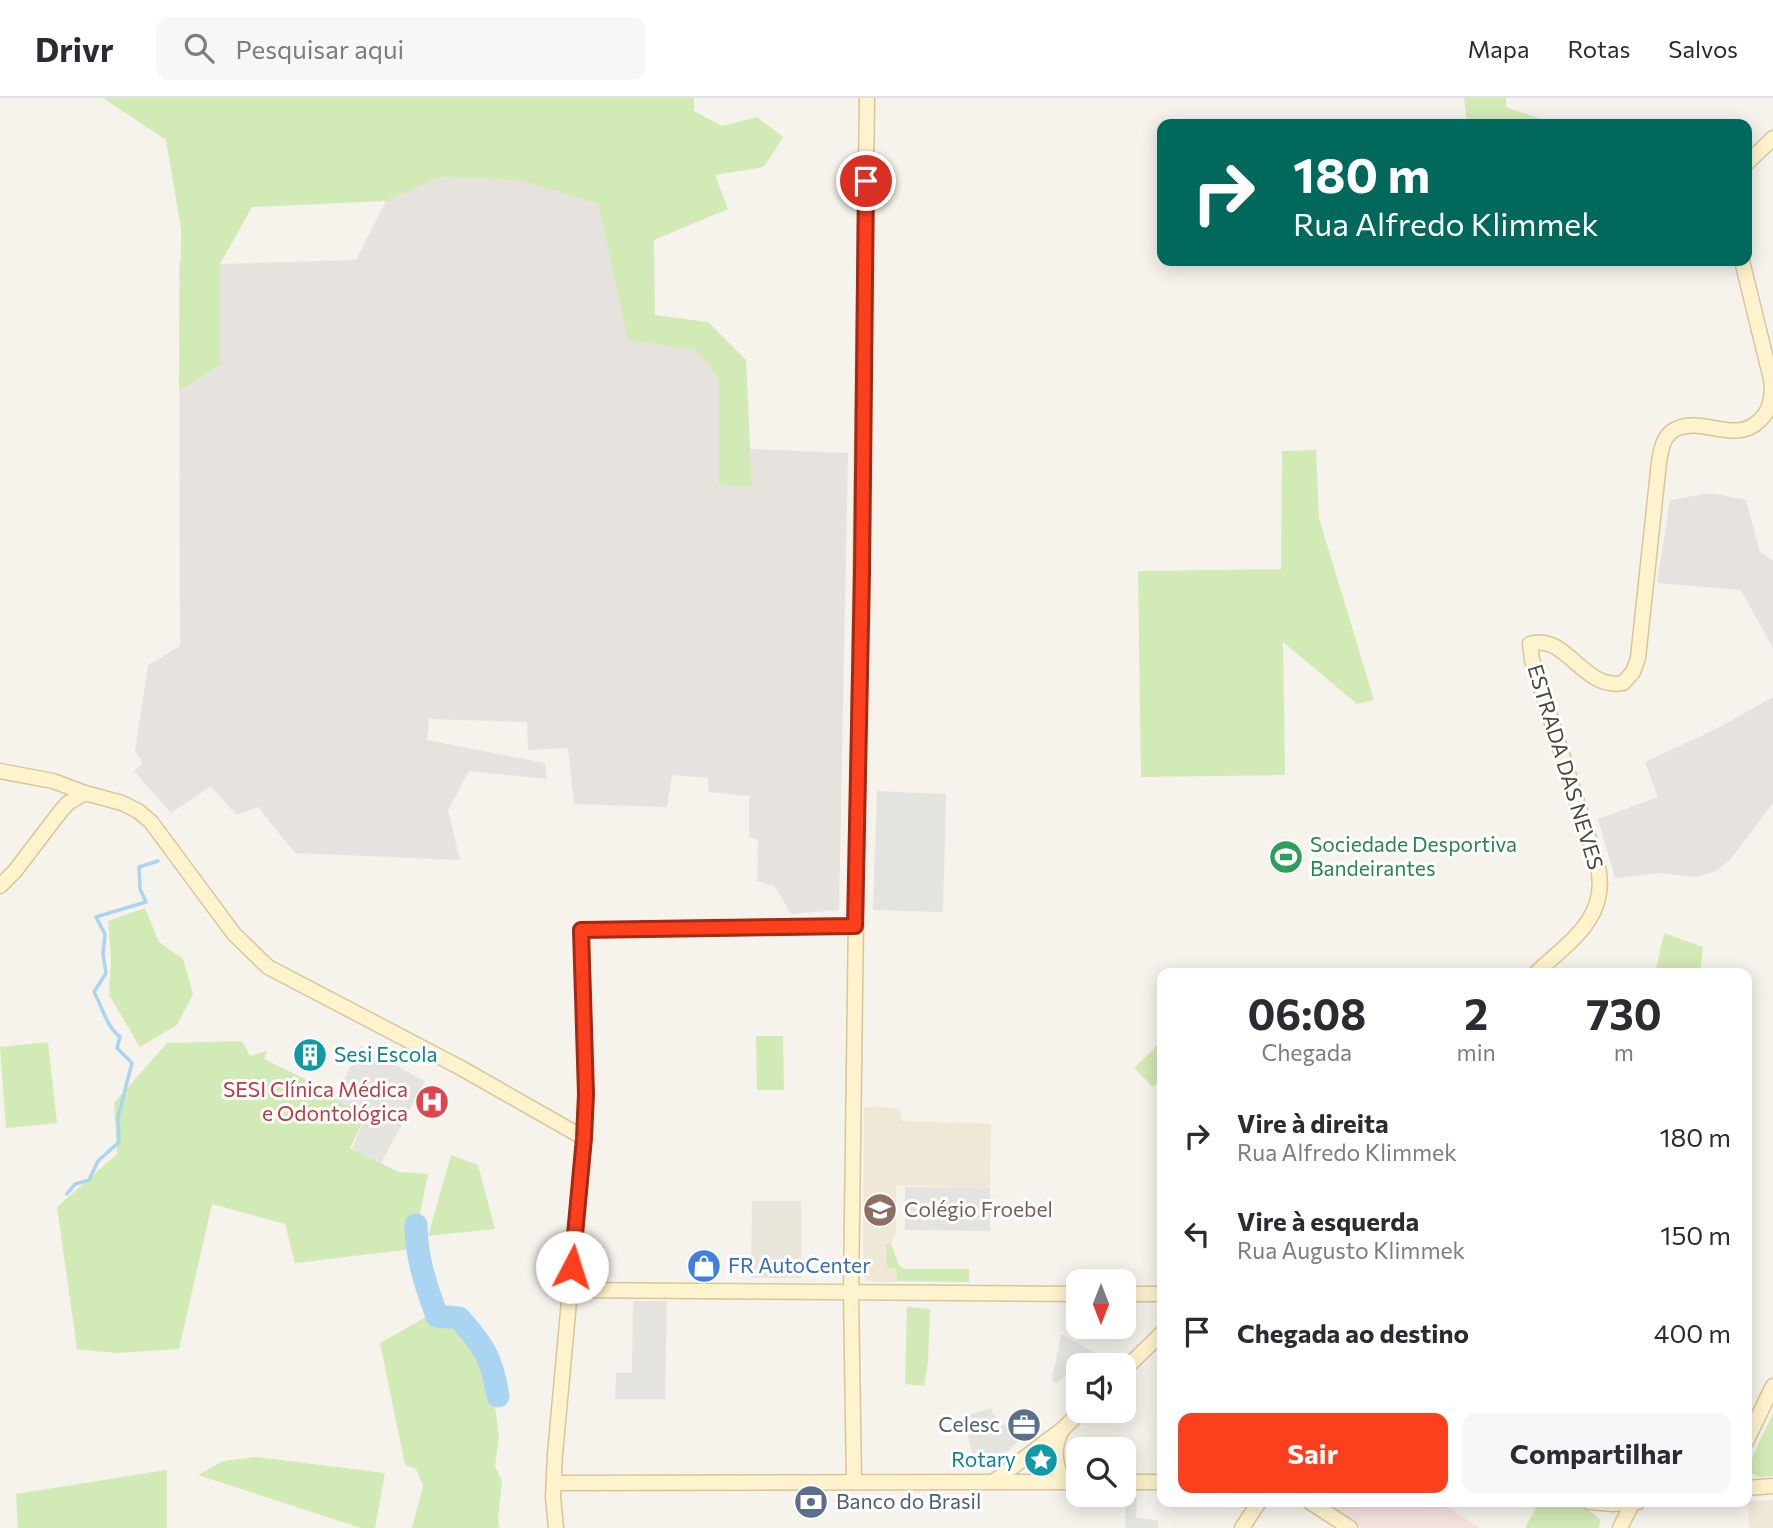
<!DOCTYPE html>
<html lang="pt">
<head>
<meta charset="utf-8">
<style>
	:root { --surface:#fff; --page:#f7f7f7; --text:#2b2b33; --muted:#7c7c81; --line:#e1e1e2; --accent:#fc3f1d }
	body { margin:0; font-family:Commissioner,sans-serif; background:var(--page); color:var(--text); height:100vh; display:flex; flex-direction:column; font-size:26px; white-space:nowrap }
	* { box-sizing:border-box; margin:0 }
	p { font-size:23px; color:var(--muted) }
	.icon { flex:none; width:38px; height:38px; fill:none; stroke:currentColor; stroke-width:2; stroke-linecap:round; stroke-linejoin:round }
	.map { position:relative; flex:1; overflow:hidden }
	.panel { position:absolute; left:1157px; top:870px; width:595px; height:539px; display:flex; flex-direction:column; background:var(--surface); border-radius:14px; box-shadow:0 4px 18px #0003 }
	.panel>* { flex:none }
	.guide { position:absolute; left:1157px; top:21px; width:595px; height:147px; border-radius:14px; box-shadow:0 4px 18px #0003; background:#00695c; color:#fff; overflow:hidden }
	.needle { width:46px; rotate:180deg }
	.fabs { position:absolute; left:1066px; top:1171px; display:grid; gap:14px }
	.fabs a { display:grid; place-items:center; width:70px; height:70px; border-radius:14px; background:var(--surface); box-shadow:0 4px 18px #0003; font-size:35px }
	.pin { position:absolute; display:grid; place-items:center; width:60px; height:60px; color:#fff; margin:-30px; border:4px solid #fff; border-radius:50%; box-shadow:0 2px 7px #0007 }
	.me { position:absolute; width:77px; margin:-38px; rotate:5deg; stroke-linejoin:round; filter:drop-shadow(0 0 5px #0008) }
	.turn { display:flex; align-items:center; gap:24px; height:147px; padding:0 21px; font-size:32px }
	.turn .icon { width:91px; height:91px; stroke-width:2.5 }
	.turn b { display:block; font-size:49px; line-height:60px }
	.eta { display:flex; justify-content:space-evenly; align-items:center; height:119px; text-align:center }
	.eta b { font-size:42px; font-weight:700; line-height:49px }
	.action { display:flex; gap:14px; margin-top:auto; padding:14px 21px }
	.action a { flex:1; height:80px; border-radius:14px; background:var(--accent); color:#fff; font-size:28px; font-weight:700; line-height:80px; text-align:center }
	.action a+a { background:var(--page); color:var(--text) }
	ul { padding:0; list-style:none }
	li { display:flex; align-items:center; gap:21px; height:98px; padding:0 21px }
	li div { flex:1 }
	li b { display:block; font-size:26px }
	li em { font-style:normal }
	header { display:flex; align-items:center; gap:42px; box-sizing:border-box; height:98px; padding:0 35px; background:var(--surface); border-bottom:2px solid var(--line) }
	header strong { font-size:33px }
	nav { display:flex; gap:38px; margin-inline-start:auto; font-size:24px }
	.search { width:490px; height:63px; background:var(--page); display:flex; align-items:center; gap:18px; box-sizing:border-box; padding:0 24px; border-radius:14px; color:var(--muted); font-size:26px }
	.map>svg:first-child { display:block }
	.residential { fill:#eae5da }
	.industrial { fill:#e6e2dd }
	.education { fill:#efe8d6 }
	.medical { fill:#f6e3e0 }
	.green { fill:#d2eab5 }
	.parking { fill:#e5e3e0 }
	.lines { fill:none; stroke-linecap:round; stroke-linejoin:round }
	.stream { stroke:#a9d4f2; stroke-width:3.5 }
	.river { stroke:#a9d4f2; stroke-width:23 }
	.secondary-casing { stroke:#d6c79b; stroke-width:17 }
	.secondary { stroke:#fff3cd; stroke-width:14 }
	.route-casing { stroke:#a42913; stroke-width:18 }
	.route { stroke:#fc3f1d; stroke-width:12 }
	.labels { text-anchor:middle; stroke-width:6; stroke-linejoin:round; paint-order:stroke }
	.street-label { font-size:21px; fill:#4b4439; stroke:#fff }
	.leisure-label { font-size:21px; fill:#27864d; stroke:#fff; text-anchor:start }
	.culture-label { font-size:21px; fill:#0d838f; stroke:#fff; text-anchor:start }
	.health-label { font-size:21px; fill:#be3a42; stroke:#fff; text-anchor:end }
	.education-label { font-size:21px; fill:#785e54; stroke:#fff; text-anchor:start }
	.shop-label { font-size:21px; fill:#366cbe; stroke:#fff; text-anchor:start }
	.service-label { font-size:21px; fill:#4e5e75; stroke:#fff; text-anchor:end }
</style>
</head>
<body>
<header>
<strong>Drivr</strong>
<div class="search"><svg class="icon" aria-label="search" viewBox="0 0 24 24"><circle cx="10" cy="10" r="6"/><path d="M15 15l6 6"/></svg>Pesquisar aqui</div>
<nav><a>Mapa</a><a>Rotas</a><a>Salvos</a></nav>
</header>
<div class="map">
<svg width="1773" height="1430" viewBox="0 0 1773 1430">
	<rect width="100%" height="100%" fill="#f6f3ec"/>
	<path class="residential" d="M 752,1103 L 801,1103 L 801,1180 L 751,1180 Z"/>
	<g class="industrial">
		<path d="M 437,79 L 518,82 L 598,106 L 628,241 L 696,252 L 719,281 L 720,387 L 752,389 L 750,351 L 848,355 L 839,812 L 791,816 L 774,788 L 757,783 L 758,742 L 749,739 L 749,698 L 709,694 L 708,680 L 672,677 L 667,709 L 574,706 L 568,650 L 528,652 L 527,624 L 429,621 L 427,642 L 545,665 L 547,681 L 469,673 L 448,712 L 460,762 L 295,755 L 258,709 L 236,717 L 211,688 L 171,715 L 134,673 L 143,665 L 135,653 L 148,567 L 180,548 L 179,164 L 220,166 L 356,162 L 386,103 Z"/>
		<path d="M 1711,395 L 1746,402 L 1760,454 L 1773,463 L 1773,550 L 1741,492 L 1657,485 L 1670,402 Z"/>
		<path d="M 1773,599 L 1773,705 L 1730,762 L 1716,773 L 1696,779 L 1658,775 L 1615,780 L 1598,721 L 1658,699 L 1645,664 L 1716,631 Z"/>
	</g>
	<g class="education">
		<path d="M 876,1008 L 900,1011 L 902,1023 L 991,1026 L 990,1090 L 896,1087 L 896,1134 L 891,1146 L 886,1146 L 896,1170 L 897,1183 L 885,1185 L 867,1183 L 863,1177 L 864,1010 Z"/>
		<path d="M 1773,1402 L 1773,1430 L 1749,1430 L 1748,1403 Z"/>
	</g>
	<path class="medical" d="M 1320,1404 L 1439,1404 L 1480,1430 L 1362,1430 Z"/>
	<g class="green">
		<path d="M 103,0 L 694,0 L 694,13 L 722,28 L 757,19 L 783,39 L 764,69 L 715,77 L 728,111 L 654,142 L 655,217 L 708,224 L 746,262 L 752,389 L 719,387 L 719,281 L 696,252 L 628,242 L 598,106 L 518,82 L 438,79 L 386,103 L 252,109 L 220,166 L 220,266 L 179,293 L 181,131 L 166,42 Z"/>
		<path d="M 1464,0 L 1506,0 L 1506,9 L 1555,26 L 1480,26 L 1467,24 Z"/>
		<path d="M 1316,352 L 1319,420 L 1374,602 L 1357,606 L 1283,544 L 1285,677 L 1141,679 L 1138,473 L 1281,471 L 1282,353 Z"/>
		<path d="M 145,810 L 159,844 L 183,861 L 193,896 L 177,927 L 140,949 L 109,897 L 111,860 L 108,823 Z"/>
		<path d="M 1664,835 L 1703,849 L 1700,875 L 1655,875 Z"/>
		<path d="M 756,938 L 783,938 L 784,992 L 757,992 Z"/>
		<path d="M 242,943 L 250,958 L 267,953 L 264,961 L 336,996 L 335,1001 L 366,1017 L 350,1050 L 399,1074 L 428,1076 L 413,1151 L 295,1165 L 285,1126 L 212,1106 L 179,1251 L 116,1255 L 77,1251 L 57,1109 L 117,1056 L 114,1005 L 167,945 Z"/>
		<path d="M 1162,943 L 1162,980 L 1153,989 L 1134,970 Z"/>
		<path d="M 48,944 L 57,1025 L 6,1030 L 0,949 Z"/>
		<path d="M 451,1057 L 478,1067 L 495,1131 L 428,1138 Z"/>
		<path d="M 886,1146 L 891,1146 L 899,1167 L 904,1171 L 969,1171 L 969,1184 L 897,1183 L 896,1171 L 887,1169 Z"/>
		<path d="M 907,1209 L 930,1211 L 928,1264 L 924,1288 L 905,1286 Z"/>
		<path d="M 426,1219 L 435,1228 L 453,1228 L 477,1253 L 496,1314 L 499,1339 L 495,1368 L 502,1383 L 498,1421 L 499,1430 L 412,1430 L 423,1388 L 416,1371 L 405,1367 L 380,1245 Z"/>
		<path d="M 1773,1315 L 1773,1378 L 1759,1379 L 1750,1374 L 1750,1364 Z"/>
		<path d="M 257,1359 L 385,1375 L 375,1430 L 361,1430 L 198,1377 L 223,1363 Z"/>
		<path d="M 167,1372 L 167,1430 L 18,1430 L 16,1396 Z"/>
		<path d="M 1539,1404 C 1560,1404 1585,1405 1600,1422 L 1599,1430 L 1525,1430 Z"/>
	</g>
	<g class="parking">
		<path d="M 877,693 L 946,696 L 943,814 L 873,812 Z"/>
		<path d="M 360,948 L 425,983 L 381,1065 L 352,1051 L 366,1017 L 335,1001 Z"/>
		<path d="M 905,1089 L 990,1090 L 990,1133 L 905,1132 Z"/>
		<path d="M 633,1203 L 667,1203 L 665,1301 L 615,1301 L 616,1275 L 632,1275 Z"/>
		<path d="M 1061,1236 L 1102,1259 L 1110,1267 L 1090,1267 L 1082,1260 L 1056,1286 L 1052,1282 Z"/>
		<path d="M 991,1310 L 992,1314 L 1019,1342 L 995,1366 L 976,1368 L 962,1319 Z"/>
		<path d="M 1126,1397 L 1137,1397 L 1136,1420 L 1158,1422 L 1158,1430 L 1125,1430 Z"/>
	</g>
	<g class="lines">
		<path class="stream" d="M 67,1096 L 75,1086 L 89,1082 L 98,1063 L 119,1044 L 118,1019 L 132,965 L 117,950 L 120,939 C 106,928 103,910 94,894 L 106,875 L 103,856 L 105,836 L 96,819 L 146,804 L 140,791 L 139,769 L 158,763"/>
		<path class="river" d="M 416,1127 C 416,1159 426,1188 437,1218 L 459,1220 C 484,1248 492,1260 498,1298"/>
		<g class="secondary-casing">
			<g id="secondary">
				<path d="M 1746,66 L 1773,40"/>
				<path d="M 0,673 L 53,683 L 85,695 L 122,705 L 138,713 L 151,724 L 234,836 L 268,869 L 461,970 L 584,1040"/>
				<path d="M 0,788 L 15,773 L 60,714 L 68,705 L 85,695"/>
				<path d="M 1536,875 C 1569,844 1609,820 1598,769 L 1532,562 L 1530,546 C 1566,534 1583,593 1623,585 L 1633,574 L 1638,560 L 1659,364 C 1661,352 1663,337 1676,331 C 1703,318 1736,347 1760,322 C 1772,311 1773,296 1771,281 L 1742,163"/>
				<path d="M 570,1192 L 1078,1196"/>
				<path d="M 1124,1196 L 1162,1196"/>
				<path d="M 1124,1272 L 1162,1235"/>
				<path d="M 1062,1332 C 1052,1350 1055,1366 1063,1384"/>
				<path d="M 1746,1344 L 1773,1288"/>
				<path d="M 854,1384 L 851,1194 L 867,0"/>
				<path d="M 993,1384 L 1064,1330 L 1082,1312"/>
				<path d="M 1124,1384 L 1162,1384"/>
				<path d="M 554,1385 L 1078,1384"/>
				<path d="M 1746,1390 L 1773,1388"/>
				<path d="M 1310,1404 L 1350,1430"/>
				<path d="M 1589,1404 L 1613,1406 L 1638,1404"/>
				<path d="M 556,1430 L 553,1399 L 555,1356 L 584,1040 L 586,996 L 581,832 L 855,828"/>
				<path d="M 1242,1430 L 1259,1404"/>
				<path d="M 1620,1430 L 1633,1404"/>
			</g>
		</g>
		<use href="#secondary" class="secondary"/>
	</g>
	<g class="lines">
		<g class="route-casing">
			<path id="route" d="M 572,1169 L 584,1040 L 586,996 L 581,832 L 855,828 L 862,476 L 866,83"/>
		</g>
		<use href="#route" class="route"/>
	</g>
	<defs>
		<g id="stadium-disc" transform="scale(1.75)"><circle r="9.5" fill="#2e9e5b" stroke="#fff"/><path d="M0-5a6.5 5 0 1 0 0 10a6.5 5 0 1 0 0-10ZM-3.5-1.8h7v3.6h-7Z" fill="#fff"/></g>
		<g id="building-disc" transform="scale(1.75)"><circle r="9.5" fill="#0f9aa8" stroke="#fff"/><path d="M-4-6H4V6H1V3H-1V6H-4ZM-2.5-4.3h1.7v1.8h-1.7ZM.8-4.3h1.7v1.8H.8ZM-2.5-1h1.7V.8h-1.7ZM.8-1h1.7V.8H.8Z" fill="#fff"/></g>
		<g id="hospital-disc" transform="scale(1.75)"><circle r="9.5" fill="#e0444e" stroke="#fff"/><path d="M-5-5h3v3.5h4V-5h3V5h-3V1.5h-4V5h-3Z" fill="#fff"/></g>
		<g id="school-disc" transform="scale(1.75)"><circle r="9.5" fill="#8d6e63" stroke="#fff"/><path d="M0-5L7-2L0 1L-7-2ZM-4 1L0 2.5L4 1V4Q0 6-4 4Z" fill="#fff"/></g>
		<g id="shop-disc" transform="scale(1.75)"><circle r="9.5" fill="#3f7fe0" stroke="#fff"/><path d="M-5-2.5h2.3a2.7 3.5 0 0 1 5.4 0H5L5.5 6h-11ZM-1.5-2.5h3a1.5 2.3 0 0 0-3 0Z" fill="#fff"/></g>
		<g id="office-disc" transform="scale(1.75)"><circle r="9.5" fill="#5c6f8a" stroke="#fff"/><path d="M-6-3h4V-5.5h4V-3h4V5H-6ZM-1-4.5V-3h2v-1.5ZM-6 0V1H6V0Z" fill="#fff"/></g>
		<g id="sight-disc" transform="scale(1.75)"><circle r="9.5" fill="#0f9aa8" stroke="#fff"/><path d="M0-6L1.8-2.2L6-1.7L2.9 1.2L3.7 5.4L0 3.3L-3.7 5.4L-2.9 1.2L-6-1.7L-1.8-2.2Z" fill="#fff"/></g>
		<g id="bank-disc" transform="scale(1.75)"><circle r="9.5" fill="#5c6f8a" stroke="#fff"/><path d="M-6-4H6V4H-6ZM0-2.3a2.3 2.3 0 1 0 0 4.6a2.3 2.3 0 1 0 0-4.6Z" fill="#fff"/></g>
	</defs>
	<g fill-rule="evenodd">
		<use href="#stadium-disc" x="1286" y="759"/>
		<use href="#building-disc" x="310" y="957"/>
		<use href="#hospital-disc" x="432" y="1004"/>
		<use href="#school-disc" x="880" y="1112"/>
		<use href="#shop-disc" x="704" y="1168"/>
		<use href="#office-disc" x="1024" y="1327"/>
		<use href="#sight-disc" x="1041" y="1362"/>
		<use href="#bank-disc" x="811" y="1404"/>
	</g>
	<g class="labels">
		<g class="street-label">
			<text transform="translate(1565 669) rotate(73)" y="7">ESTRADA DAS NEVES</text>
		</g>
		<g class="leisure-label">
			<text x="1310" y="754">Sociedade Desportiva<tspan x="1310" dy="24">Bandeirantes</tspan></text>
		</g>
		<g class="culture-label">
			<text x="334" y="964">Sesi Escola</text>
			<text x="1016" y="1369" text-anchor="end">Rotary</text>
		</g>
		<g class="health-label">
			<text x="408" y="999">SESI Clínica Médica<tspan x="408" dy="24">e Odontológica</tspan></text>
		</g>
		<g class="education-label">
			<text x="904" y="1119">Colégio Froebel</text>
		</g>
		<g class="shop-label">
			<text x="728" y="1175">FR AutoCenter</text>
		</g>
		<g class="service-label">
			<text x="1000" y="1334">Celesc</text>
			<text x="836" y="1411" text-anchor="start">Banco do Brasil</text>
		</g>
	</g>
</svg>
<div class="fabs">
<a><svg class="needle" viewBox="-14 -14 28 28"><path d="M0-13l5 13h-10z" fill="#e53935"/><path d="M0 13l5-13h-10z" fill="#7c7c81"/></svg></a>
<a><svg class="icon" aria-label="sound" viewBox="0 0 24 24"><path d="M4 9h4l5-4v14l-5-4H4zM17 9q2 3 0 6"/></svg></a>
<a><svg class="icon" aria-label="search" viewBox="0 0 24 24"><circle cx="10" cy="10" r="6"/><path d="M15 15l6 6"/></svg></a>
</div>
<div class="pin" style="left:866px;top:83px;background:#d93025"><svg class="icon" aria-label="arrive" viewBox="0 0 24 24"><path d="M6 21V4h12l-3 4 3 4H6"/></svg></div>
<svg class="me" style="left:572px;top:1169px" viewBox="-20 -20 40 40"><circle r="19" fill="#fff"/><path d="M0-13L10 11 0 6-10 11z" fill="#fc3f1d"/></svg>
<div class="guide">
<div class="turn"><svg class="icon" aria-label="right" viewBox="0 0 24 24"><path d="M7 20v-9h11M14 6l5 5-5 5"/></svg><div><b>180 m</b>Rua Alfredo Klimmek</div></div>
</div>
<section class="panel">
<div class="eta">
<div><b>06:08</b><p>Chegada</p></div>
<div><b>2</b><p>min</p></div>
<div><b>730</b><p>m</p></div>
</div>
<ul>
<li><svg class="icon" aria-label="right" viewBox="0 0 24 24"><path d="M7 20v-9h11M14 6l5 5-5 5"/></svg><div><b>Vire à direita</b><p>Rua Alfredo Klimmek</p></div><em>180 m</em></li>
<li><svg class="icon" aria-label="left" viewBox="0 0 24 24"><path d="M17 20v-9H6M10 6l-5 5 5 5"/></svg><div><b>Vire à esquerda</b><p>Rua Augusto Klimmek</p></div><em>150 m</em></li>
<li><svg class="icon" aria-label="arrive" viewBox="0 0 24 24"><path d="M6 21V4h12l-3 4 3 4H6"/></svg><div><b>Chegada ao destino</b></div><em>400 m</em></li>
</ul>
<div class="action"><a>Sair</a><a>Compartilhar</a></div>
</section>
</div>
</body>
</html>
